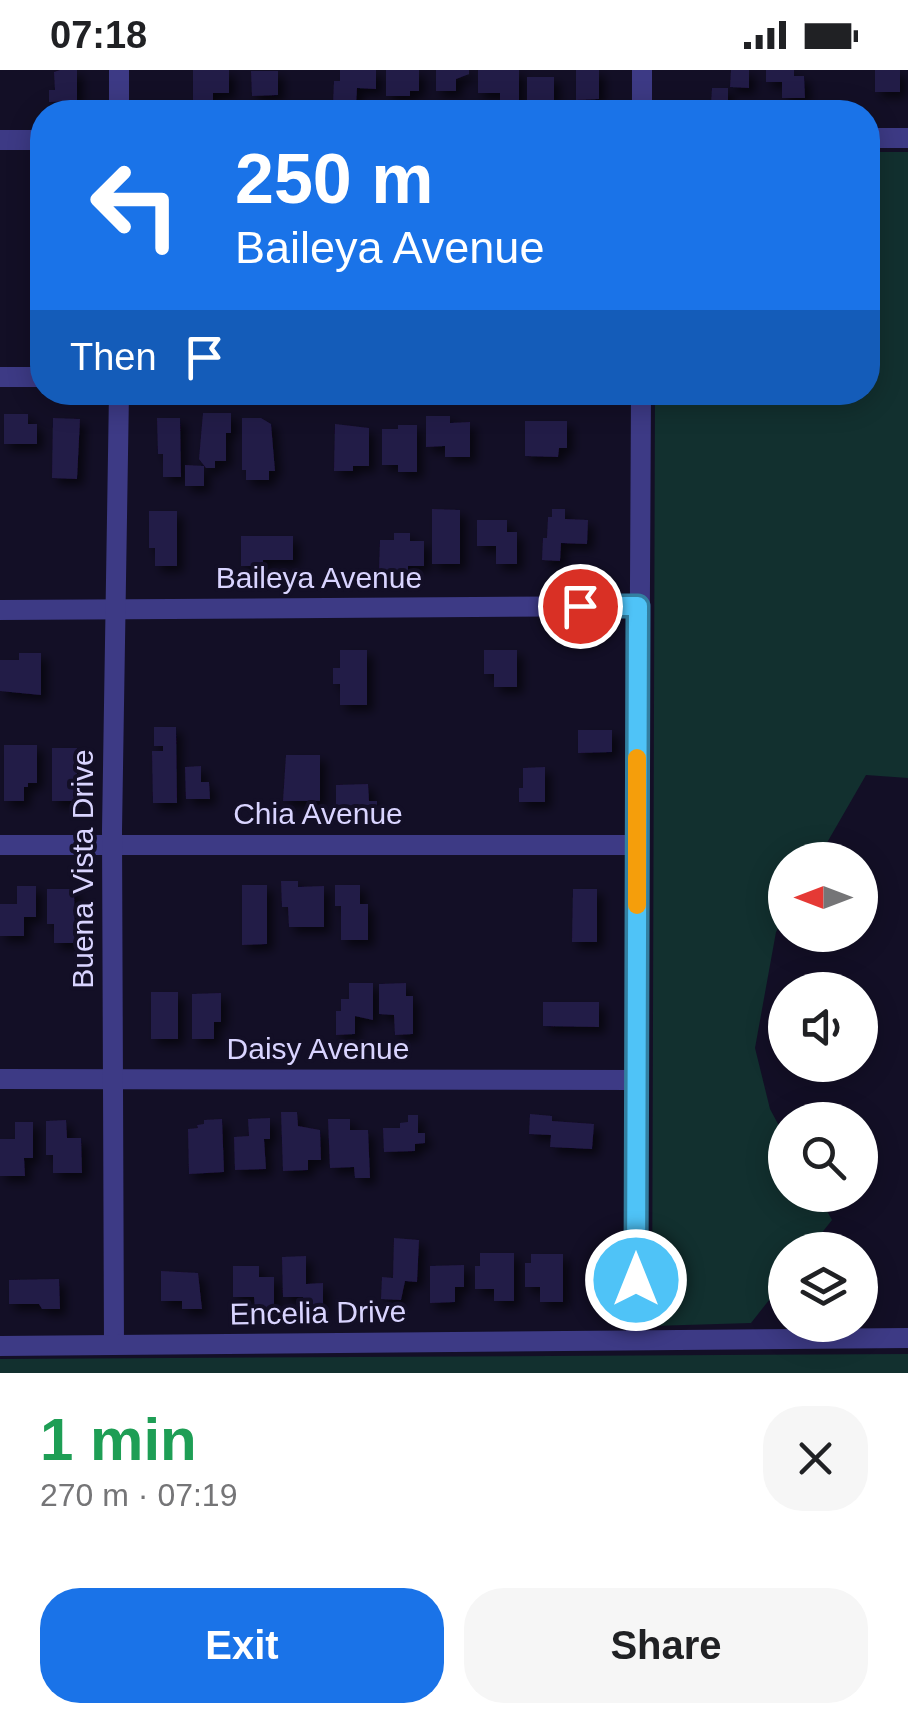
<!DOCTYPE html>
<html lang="en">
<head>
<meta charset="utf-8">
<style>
	:root { --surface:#fff; --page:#f6f6f6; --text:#202124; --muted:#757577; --accent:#1a73e8 }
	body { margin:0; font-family:Helvetica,sans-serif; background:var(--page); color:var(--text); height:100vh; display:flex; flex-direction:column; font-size:38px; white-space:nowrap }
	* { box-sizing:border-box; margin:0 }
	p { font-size:32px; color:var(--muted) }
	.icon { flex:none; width:55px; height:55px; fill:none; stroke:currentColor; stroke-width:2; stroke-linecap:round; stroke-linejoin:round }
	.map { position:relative; height:1303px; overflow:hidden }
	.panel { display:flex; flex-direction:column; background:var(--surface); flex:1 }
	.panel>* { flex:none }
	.guide { position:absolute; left:30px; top:30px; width:850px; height:305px; border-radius:40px; box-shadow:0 5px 25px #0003; background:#1a73e8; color:#fff; overflow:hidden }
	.needle { width:65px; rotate:270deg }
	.fabs { position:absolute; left:768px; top:772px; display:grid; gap:20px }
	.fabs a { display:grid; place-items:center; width:110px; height:110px; border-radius:50%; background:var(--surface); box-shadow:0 5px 25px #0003; font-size:50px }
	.pin { position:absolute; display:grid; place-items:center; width:85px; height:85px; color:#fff; margin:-42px; border:5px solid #fff; border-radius:50%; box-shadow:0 2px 10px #0007 }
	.me { position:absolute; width:110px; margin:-55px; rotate:0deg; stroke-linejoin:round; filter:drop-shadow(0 0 8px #0008) }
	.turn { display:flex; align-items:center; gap:35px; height:210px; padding:0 40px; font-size:45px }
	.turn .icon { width:130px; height:130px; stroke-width:2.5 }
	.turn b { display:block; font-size:70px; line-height:85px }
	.then { display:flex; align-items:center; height:95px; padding:0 40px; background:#0003; gap:20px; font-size:38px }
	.round { display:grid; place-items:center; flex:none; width:105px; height:105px; border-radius:40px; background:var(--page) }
	.head { display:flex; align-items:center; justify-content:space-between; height:170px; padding:0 40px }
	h1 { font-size:60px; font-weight:700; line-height:75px; color:#1e9e55 }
	.cta { display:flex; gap:20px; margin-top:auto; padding:20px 40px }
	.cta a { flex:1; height:115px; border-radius:40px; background:var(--accent); color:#fff; font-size:40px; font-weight:700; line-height:115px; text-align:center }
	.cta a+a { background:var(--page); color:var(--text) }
	.status { display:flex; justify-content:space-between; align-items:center; height:70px; padding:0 50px; background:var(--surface); direction:ltr }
	.status svg { height:28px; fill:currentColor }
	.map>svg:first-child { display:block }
	.green { fill:#12302f }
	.building { fill:#241b47; filter:url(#shadow) }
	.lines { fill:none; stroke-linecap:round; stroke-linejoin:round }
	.minor { stroke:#3d3a85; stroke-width:20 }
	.route-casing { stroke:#337fa1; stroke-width:25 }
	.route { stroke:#4fc3f7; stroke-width:18 }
	.slow { stroke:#f59e0b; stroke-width:18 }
	.labels { text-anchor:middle; stroke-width:8; stroke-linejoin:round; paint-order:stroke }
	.street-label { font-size:30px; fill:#d9d4ff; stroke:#130f26 }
</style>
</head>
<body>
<div class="status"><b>07:18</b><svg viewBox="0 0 49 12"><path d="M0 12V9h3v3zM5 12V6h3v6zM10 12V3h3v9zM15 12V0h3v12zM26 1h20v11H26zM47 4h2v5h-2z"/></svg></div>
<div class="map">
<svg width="908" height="1303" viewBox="0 0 908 1303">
	<defs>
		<filter id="shadow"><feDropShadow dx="6" dy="6" stdDeviation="5" flood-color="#0009"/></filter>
	</defs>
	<rect width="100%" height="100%" fill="#130f26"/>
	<g class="green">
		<path d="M 868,82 L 908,82 L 908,708 L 866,705 L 817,790 L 785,790 L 785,846 L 776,862 L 755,978 L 770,1039 L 785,1067 L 785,1125 L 818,1125 L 832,1150 L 808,1180 L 785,1180 L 785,1210 L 751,1253 L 652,1256 L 655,323 L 868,322 Z"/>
		<path d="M 908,1284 L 908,1303 L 0,1303 L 0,1289 Z"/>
	</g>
	<g class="building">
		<path d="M 60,0 L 77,0 L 77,31 L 49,32 L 49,20 L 55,20 L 54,2 Z"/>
		<path d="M 193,0 L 229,0 L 229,23 L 213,23 L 213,30 L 193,30 Z"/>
		<path d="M 340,0 L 376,0 L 376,19 L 357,18 L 356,35 L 333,34 L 334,11 L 340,11 Z"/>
		<path d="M 386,0 L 419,0 L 419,21 L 410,21 L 410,26 L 386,26 Z"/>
		<path d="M 436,0 L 469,0 L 469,4 L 456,9 L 456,21 L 436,21 Z"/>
		<path d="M 478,0 L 519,0 L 519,33 L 500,33 L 500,23 L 478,23 Z"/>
		<path d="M 576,0 L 599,0 L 599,29 L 576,30 Z"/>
		<path d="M 731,0 L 749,0 L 749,18 L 730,17 Z"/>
		<path d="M 766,0 L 794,0 L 794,6 L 804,6 L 805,28 L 782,28 L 782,12 L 766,12 Z"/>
		<rect x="875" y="0" width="25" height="22"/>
		<path d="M 251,1 L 278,1 L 278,25 L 252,26 Z"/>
		<rect x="527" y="7" width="27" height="26"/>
		<path d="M 712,18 L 728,18 L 728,34 L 711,34 Z"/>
		<path d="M 203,343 L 231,343 L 231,363 L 226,363 L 226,391 L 215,391 L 215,398 L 206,398 L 199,389 Z"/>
		<path d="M 4,344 L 28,344 L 28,354 L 37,354 L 37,374 L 4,374 Z"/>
		<path d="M 426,346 L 450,346 L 450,353 L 470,352 L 470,387 L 445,387 L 445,376 L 426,377 Z"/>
		<path d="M 53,348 L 80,349 L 77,409 L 52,408 Z"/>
		<path d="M 157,348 L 180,348 L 181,407 L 163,407 L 163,384 L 158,384 Z"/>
		<path d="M 242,348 L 261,348 L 271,354 L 275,401 L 269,401 L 269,410 L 246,410 L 246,400 L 242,400 Z"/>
		<path d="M 525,351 L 567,351 L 567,378 L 559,378 L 558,387 L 525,386 Z"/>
		<path d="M 335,354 L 369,358 L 369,396 L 353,396 L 353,401 L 334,401 Z"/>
		<path d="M 398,355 L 417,355 L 417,402 L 398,402 L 398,395 L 382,395 L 382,359 L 398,359 Z"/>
		<path d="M 185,395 L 204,396 L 204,416 L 185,416 Z"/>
		<path d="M 432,439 L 460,440 L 460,494 L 432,494 Z"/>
		<path d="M 552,439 L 565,439 L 565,449 L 588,450 L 587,474 L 561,473 L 560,491 L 542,490 L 543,468 L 547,468 L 548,447 L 552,447 Z"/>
		<path d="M 149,441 L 177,441 L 177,496 L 155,496 L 155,478 L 149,478 Z"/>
		<path d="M 477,450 L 507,450 L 507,462 L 517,462 L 517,494 L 496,494 L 496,476 L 477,476 Z"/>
		<path d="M 394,463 L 410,463 L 410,471 L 424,471 L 424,496 L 408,496 L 408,500 L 379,500 L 380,470 L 394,470 Z"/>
		<path d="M 241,466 L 293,466 L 293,490 L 263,490 L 263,496 L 241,496 Z"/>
		<path d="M 340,580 L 367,580 L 367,635 L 340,635 L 340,614 L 333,614 L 333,598 L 340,598 Z"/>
		<path d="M 484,580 L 517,580 L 517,617 L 494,617 L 494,604 L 484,604 Z"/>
		<path d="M 19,583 L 41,583 L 41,625 L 0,621 L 0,590 L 19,590 Z"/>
		<path d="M 154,657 L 176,657 L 177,733 L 153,733 L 152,681 L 163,681 L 163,676 L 154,676 Z"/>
		<path d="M 578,660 L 612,660 L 612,682 L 578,683 Z"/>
		<path d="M 4,675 L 37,675 L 37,713 L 28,713 L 28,717 L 24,717 L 24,731 L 4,731 Z"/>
		<rect x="52" y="678" width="25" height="53"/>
		<path d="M 286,685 L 320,685 L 320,731 L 283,731 Z"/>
		<path d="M 201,696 L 201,712 L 209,712 L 210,729 L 186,729 L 185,697 Z"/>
		<path d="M 545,697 L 545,732 L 519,732 L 519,718 L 523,718 L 523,698 Z"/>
		<path d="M 368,714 L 369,731 L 377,731 L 377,735 L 336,736 L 336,715 Z"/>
		<path d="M 281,811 L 298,811 L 298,817 L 324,816 L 324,857 L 289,857 L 288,837 L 282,837 Z"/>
		<path d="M 242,815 L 267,815 L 267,874 L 242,875 Z"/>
		<path d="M 335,815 L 360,815 L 360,834 L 368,834 L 368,870 L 341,870 L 341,836 L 335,836 Z"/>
		<path d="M 17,816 L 36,816 L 36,847 L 24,847 L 24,866 L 0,866 L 0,834 L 17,834 Z"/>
		<path d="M 47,819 L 74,819 L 75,873 L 54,873 L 54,854 L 47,854 Z"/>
		<path d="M 573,819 L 597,819 L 597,872 L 572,872 Z"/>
		<path d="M 349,913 L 373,913 L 373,950 L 355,946 L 355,964 L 336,965 L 336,941 L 341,941 L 341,929 L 349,929 Z"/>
		<path d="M 406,913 L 406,926 L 413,926 L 413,964 L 395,965 L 394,945 L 379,944 L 379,914 Z"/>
		<rect x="151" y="922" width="27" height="47"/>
		<path d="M 221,923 L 221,952 L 214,952 L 214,969 L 192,969 L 192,924 Z"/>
		<path d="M 543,932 L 599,932 L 599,957 L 543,956 Z"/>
		<path d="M 281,1042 L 297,1042 L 298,1056 L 320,1060 L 321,1090 L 308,1090 L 308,1100 L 283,1101 Z"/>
		<path d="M 530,1044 L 552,1046 L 552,1051 L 594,1054 L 592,1079 L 550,1077 L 551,1065 L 529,1064 Z"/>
		<path d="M 408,1045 L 418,1045 L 418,1063 L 425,1063 L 425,1073 L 415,1074 L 415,1081 L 384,1082 L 383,1058 L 400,1058 L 400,1053 L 408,1052 Z"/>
		<path d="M 270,1048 L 270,1069 L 264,1069 L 266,1099 L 235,1100 L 234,1067 L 249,1066 L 248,1049 Z"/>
		<path d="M 222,1049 L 224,1102 L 189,1104 L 188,1059 L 198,1058 L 197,1055 L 204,1054 L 204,1050 Z"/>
		<path d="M 328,1049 L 350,1049 L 350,1060 L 368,1060 L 370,1108 L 355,1108 L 354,1097 L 330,1098 Z"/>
		<path d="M 66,1050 L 67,1068 L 81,1068 L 82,1103 L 53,1103 L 53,1085 L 46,1085 L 46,1051 Z"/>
		<path d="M 15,1052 L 33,1052 L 33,1088 L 24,1088 L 25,1106 L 0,1106 L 0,1069 L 15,1069 Z"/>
		<path d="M 394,1168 L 419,1170 L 417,1212 L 405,1211 L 401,1230 L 381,1229 L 382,1207 L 393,1208 Z"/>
		<path d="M 480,1183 L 514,1183 L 514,1231 L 494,1231 L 494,1219 L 475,1219 L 475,1196 L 480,1196 Z"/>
		<path d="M 531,1184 L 563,1184 L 563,1232 L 540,1232 L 540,1217 L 525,1217 L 525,1193 L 531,1193 Z"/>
		<path d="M 306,1186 L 306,1214 L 323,1213 L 323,1238 L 303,1238 L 303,1227 L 283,1227 L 282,1187 Z"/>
		<path d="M 464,1195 L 464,1217 L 455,1217 L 455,1232 L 430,1233 L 430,1196 Z"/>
		<path d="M 233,1196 L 259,1196 L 259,1207 L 274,1207 L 274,1238 L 255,1238 L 254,1227 L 233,1227 Z"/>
		<path d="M 161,1201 L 198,1203 L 202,1239 L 182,1239 L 182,1231 L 161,1231 Z"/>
		<path d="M 59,1209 L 60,1239 L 42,1239 L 39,1234 L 9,1234 L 9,1210 Z"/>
	</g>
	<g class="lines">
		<g class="minor">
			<path d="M 119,42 L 119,0"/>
			<path d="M 642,42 L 642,0"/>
			<path d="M 868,68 L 908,68"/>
			<path d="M 0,70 L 42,70"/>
			<path d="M 0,307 L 42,307"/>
			<path d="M 0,540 L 638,536"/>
			<path d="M 0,775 L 637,775"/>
			<path d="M 0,1009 L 637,1010"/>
			<path d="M 636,1270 L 641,322"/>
			<path d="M 114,1275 L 112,761 L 119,322"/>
			<path d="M 0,1276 L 908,1268"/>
		</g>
	</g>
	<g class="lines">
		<g class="route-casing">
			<path id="route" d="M 580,536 L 638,536 L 636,1210"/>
		</g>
		<use href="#route" class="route"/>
		<path class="slow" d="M 637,835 L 637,688"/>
	</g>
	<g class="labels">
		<g class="street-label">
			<text x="319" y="518">Baileya Avenue</text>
			<text x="318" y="754">Chia Avenue</text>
			<text transform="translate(83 799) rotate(-90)" y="10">Buena Vista Drive</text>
			<text x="318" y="989">Daisy Avenue</text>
			<text transform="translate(318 1243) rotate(-1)" y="10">Encelia Drive</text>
		</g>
	</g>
</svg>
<div class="fabs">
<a><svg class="needle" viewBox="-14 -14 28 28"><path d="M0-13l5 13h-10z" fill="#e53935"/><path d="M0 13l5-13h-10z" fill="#757577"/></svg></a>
<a><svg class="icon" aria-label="sound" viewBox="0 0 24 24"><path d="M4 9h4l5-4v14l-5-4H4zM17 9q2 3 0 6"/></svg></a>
<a><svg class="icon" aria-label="search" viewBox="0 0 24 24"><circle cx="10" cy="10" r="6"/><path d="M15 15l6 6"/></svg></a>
<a><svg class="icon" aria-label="layers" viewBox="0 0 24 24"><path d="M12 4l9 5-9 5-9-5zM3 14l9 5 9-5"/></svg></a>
</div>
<div class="pin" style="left:580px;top:536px;background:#d93025"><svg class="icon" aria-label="arrive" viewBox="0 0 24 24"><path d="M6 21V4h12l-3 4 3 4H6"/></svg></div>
<svg class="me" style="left:636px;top:1210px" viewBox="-20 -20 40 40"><circle r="17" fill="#4fc3f7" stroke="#fff" stroke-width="3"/><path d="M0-11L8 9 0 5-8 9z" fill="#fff"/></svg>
<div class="guide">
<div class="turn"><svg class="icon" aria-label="left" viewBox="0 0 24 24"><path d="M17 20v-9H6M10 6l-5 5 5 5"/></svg><div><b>250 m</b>Baileya Avenue</div></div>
<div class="then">Then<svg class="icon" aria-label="arrive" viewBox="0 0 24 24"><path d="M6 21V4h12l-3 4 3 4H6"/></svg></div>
</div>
</div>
<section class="panel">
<div class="head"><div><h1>1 min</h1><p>270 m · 07:19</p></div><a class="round"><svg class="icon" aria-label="close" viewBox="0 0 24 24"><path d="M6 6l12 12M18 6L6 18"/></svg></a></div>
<div class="cta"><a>Exit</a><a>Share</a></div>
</section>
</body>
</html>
